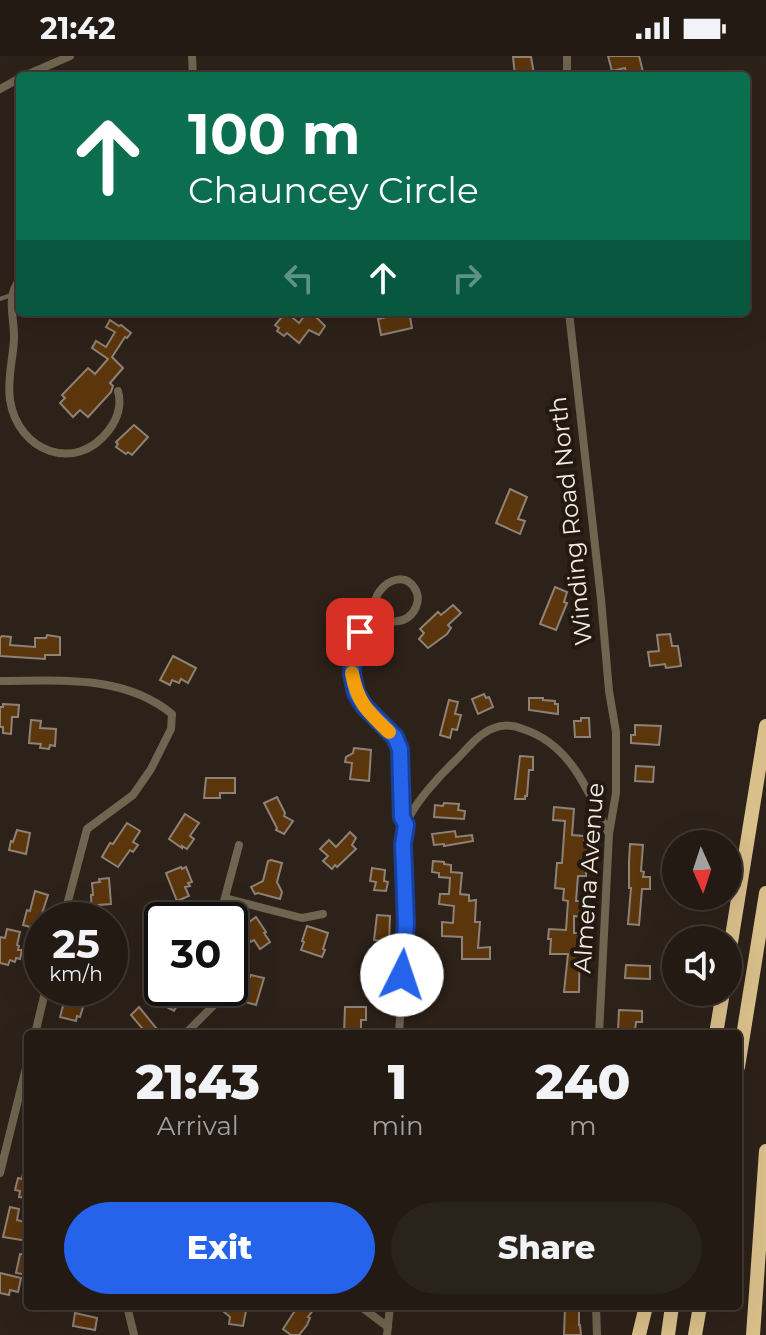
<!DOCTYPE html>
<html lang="en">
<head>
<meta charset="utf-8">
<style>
	:root { --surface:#221a13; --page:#2a231c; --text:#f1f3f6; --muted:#a2a1a0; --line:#3f3833; --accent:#2563eb }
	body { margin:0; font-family:Montserrat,sans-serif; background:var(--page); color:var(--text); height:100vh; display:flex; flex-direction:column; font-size:30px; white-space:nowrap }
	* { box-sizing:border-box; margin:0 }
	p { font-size:26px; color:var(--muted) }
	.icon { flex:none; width:44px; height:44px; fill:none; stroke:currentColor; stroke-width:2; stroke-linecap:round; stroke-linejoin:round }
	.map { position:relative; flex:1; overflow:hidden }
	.panel { position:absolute; left:24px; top:974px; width:718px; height:280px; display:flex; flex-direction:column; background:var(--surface); border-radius:8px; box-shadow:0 8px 32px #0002,0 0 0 2px var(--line) }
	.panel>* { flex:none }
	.banner { position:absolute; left:16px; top:16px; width:734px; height:244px; border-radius:8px; box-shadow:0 8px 32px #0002,0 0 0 2px var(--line); background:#0b6e4f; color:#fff; overflow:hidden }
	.needle { width:52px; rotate:177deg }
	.tools { position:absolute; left:662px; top:774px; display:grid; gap:16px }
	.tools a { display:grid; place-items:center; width:80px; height:80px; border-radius:50%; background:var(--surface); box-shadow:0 8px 32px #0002,0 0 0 2px var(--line); font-size:40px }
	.speed { position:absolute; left:24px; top:846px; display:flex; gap:16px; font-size:40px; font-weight:700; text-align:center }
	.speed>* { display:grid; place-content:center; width:104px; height:104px; border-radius:50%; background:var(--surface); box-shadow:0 8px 32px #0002,0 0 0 2px var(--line); line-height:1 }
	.speed small { font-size:20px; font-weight:400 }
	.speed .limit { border:4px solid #111; border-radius:12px; background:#fff; color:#111 }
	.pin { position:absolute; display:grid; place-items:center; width:68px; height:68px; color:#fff; margin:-34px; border-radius:16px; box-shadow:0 4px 12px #0006 }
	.me { position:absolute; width:88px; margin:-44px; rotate:4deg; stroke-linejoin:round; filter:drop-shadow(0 0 6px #0008) }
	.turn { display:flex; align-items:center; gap:28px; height:168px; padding:0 40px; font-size:36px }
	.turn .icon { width:104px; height:104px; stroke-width:2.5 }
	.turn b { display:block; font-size:56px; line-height:68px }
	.lanes { display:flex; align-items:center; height:76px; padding:0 40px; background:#0003; justify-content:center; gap:40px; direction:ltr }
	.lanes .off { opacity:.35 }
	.eta { display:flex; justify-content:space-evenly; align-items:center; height:136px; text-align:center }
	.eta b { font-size:48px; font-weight:800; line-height:56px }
	.primary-button { display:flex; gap:16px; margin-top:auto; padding:16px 40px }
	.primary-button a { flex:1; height:92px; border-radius:48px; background:var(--accent); color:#fff; font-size:32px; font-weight:800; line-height:92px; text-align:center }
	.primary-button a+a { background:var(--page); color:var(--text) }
	.status { display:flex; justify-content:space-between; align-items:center; height:56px; padding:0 40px; background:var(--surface); direction:ltr }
	.status svg { height:22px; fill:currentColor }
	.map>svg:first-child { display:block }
	.building { fill:#5b350c; stroke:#8e8176; stroke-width:2 }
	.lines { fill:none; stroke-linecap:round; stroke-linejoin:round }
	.service { stroke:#6f6550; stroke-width:4 }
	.minor { stroke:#6f6550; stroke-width:8 }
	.motorway { stroke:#d9bf8a; stroke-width:14 }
	.route-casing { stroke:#184099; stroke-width:20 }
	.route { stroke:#2563eb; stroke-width:14 }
	.slow { stroke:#f59e0b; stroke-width:14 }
	.labels { text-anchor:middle; stroke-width:8; stroke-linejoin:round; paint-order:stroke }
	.street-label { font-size:24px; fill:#f3ece6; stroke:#231910 }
</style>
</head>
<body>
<div class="status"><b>21:42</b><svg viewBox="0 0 49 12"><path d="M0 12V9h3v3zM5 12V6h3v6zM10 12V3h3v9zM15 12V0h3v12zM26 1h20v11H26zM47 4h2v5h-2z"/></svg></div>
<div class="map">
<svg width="766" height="1279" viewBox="0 0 766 1279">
	<rect width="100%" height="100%" fill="#2d2219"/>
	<g class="building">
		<path d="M 608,0 L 639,0 L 644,20 L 627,20 L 625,12 L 612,15 Z"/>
		<path d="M 513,1 L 531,1 L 534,18 L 531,18 L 531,20 L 515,20 Z"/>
		<path d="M 286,256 L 299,267 L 307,256 L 311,256 L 325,270 L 319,279 L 309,274 L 299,287 L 287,277 L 284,280 L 277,275 L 279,272 L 275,269 Z"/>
		<path d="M 396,256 L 409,256 L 412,272 L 381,279 L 378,263 L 396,259 Z"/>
		<path d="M 110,264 L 119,270 L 121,269 L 131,277 L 127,282 L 125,281 L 112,301 L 123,312 L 110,327 L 113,330 L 111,336 L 88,361 L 80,354 L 73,361 L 60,347 L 65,342 L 62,339 L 88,312 L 95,318 L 108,303 L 92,292 L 96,285 L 106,291 L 115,276 L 106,271 Z"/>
		<path d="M 134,369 L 148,381 L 132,399 L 128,396 L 126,398 L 116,391 L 118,388 L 116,386 Z"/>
		<path d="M 510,433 L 527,441 L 518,463 L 525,465 L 520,478 L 496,467 Z"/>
		<path d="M 555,531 L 567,536 L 564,546 L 567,547 L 556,574 L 540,568 Z"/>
		<path d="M 453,549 L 461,557 L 448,569 L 451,572 L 447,578 L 428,592 L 419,583 L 424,577 L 420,573 L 438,556 L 441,559 Z"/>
		<path d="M 670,578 L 672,590 L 678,590 L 681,610 L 666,612 L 665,608 L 650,610 L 648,596 L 659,595 L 657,579 Z"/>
		<path d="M 47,579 L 60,581 L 60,599 L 45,599 L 45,603 L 0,600 L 0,582 L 2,580 L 11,581 L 10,589 L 35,591 L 35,582 L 46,582 Z"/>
		<path d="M 173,600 L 196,612 L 188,627 L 181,623 L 179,627 L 172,624 L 170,629 L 160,624 Z"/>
		<path d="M 484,638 L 486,642 L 489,641 L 493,651 L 478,658 L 472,643 Z"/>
		<path d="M 529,642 L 543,642 L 543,644 L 555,645 L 555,648 L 558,648 L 558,658 L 529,654 Z"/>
		<path d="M 449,644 L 458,646 L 455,658 L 461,659 L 457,674 L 452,673 L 450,682 L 440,679 Z"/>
		<path d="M 3,648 L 19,649 L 18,661 L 12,661 L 11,678 L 3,677 L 3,671 L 0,671 L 0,651 L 3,651 Z"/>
		<path d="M 581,662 L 589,662 L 590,681 L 575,681 L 574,665 L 581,665 Z"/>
		<path d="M 31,664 L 41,665 L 40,672 L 56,673 L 55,690 L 50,689 L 49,693 L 40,692 L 41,688 L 29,687 Z"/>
		<path d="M 635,669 L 661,670 L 659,689 L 631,687 L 631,679 L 635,679 Z"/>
		<path d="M 354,692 L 371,694 L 369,725 L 350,723 L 352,707 L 345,706 L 346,701 L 353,697 Z"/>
		<path d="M 520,700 L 533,701 L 533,714 L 529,714 L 527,740 L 525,740 L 525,743 L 515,743 Z"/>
		<path d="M 636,710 L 654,711 L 653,726 L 635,725 Z"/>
		<path d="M 206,722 L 235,722 L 235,737 L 220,737 L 220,742 L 204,742 Z"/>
		<path d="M 277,741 L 285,757 L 284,760 L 293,765 L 284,778 L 276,774 L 277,772 L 264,747 Z"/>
		<path d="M 444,747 L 459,748 L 458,754 L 465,755 L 464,763 L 434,761 L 435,749 L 443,750 Z"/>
		<path d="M 554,751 L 574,753 L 572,779 L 584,780 L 584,784 L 587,784 L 586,820 L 578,820 L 576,845 L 581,845 L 582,861 L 574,860 L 574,877 L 580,877 L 579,936 L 564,936 L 568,898 L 550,898 L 551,883 L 548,883 L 549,873 L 566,874 L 568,845 L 563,844 L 564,833 L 555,832 L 557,807 L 562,807 L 565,765 L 553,764 Z"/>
		<path d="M 185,758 L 199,767 L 190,780 L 194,783 L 187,793 L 182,790 L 182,792 L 169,783 Z"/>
		<path d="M 127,767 L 140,775 L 133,786 L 138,789 L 133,796 L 130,794 L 118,811 L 102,801 L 110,787 L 113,788 Z"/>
		<path d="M 17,774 L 30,777 L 26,798 L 9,794 L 11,785 L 13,786 Z"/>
		<path d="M 455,775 L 456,781 L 472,779 L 473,785 L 444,790 L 444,788 L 434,789 L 432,778 Z"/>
		<path d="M 350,776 L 356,782 L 352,789 L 356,793 L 337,811 L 335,809 L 332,813 L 323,805 L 328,800 L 320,793 L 329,784 L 336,791 Z"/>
		<path d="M 630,788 L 643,789 L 641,815 L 644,816 L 643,821 L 650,821 L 650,833 L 642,833 L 639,869 L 628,868 L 631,832 L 629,832 L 629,806 Z"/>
		<path d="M 271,804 L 282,807 L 277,826 L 282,836 L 280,843 L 258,837 L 255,838 L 251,831 L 263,825 L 268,805 Z"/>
		<path d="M 433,805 L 444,806 L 444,808 L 451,809 L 451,816 L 462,817 L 460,838 L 469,839 L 469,845 L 476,844 L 475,866 L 480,866 L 478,892 L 490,891 L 490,903 L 462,903 L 462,881 L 442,880 L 442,866 L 453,867 L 454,850 L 439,848 L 440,838 L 449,838 L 450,822 L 439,821 L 439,817 L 432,816 Z"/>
		<path d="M 181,811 L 182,813 L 186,811 L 192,826 L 188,827 L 190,830 L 185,831 L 189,840 L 177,845 L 166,817 Z"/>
		<path d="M 372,812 L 385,814 L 384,825 L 388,826 L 386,835 L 374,834 L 376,826 L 370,825 Z"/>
		<path d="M 109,822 L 111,848 L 98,849 L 95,864 L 92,864 L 91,839 L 93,839 L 92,827 L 100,826 L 99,823 Z"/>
		<path d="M 35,835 L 48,839 L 37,873 L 23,869 L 27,854 L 30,855 Z"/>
		<path d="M 377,859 L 390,860 L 389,886 L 374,884 Z"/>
		<path d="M 256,861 L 266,876 L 264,877 L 270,886 L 260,893 L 254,884 L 251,886 L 241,872 Z"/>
		<path d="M 307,870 L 328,877 L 323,893 L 325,894 L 322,901 L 301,894 L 304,886 L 302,885 Z"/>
		<path d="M 7,873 L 20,876 L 17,889 L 19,890 L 18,894 L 22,894 L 20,903 L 16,902 L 15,906 L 10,904 L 8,909 L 0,907 L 0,881 L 5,882 Z"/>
		<path d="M 365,904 L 382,905 L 381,919 L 386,919 L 385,928 L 364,926 Z"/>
		<path d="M 626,909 L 650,910 L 650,923 L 625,922 Z"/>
		<path d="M 234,917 L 250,921 L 251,919 L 264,922 L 256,949 L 242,945 L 246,933 L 230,929 Z"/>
		<path d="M 68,932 L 89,932 L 80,961 L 77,960 L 76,965 L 60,961 Z"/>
		<path d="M 160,933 L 180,944 L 174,955 L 154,944 Z"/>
		<path d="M 139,951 L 157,973 L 151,978 L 147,978 L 131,959 Z"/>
		<path d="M 345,951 L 366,951 L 366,964 L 361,964 L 361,978 L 344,978 Z"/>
		<path d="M 619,954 L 642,955 L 642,966 L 636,966 L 635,976 L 618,975 Z"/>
		<path d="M 24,1113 L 28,1114 L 28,1142 L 19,1141 L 20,1135 L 15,1134 L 18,1122 L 22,1123 Z"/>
		<path d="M 10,1151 L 19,1153 L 17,1164 L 28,1167 L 28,1185 L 3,1181 Z"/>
		<path d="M 20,1198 L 28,1199 L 28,1219 L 16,1217 Z"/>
		<path d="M 0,1217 L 21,1222 L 18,1236 L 10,1234 L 9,1239 L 0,1237 Z"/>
		<path d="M 217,1250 L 247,1250 L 243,1270 L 229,1268 L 230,1261 Z"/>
		<path d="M 298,1250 L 310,1250 L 314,1253 L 308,1261 L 310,1262 L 307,1269 L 299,1279 L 291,1279 L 283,1273 Z"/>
		<path d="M 565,1250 L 579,1250 L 579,1269 L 580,1269 L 581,1279 L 564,1279 Z"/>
		<path d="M 75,1257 L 97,1262 L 95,1274 L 73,1270 Z"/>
	</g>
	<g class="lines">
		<path class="service" d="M 0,243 L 11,239"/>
		<g class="minor">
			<path d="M 192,0 L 193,20"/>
			<path d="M 24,20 L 70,0"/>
			<path d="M 567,20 L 567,0"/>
			<path d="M 0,33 L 20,22"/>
			<path d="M 20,224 C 5,240 15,263 14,283 C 13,303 7,324 10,344 C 18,396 76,418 109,374 C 118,362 122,350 118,335"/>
			<path d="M 569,256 L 601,543 L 609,635 L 616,676 L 616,737 L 609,778 L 599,978"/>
			<path d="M 372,560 C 374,552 374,543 379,536 C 388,523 406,517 415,533 C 419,539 418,546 416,551 C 408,570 387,567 372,560 C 344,598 344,630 378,664 C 386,673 397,680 400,693 C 403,705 400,718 400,730 C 400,741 401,751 402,761 L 406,769"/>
			<path d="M 0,625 C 59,625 123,618 172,658 L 171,673 L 151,713 L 133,739 L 87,773 L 63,864"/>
			<path d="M 225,842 L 302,862 L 323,858"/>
			<path d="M 219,864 L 239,789"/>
			<path d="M 35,978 L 46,932"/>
			<path d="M 185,978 L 213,950 L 213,932"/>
			<path d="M 399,978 C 401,942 405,905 406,868 C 406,839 398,798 405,771 C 412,749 440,719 457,703 C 467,693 479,677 494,672 C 504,668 513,669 523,673 C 572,689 588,736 609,778"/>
			<path d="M 0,1117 L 28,1004"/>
			<path d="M 127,1250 L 134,1279"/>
			<path d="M 360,1250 L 388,1271"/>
			<path d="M 596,1250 L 597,1279"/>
			<path d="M 387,1279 L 390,1250"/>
		</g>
		<g class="motorway">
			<path d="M 728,905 L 766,670"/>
			<path d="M 716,978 L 723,936"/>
			<path d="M 738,1011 L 766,837"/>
			<path d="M 639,1279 L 646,1250"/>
			<path d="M 668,1279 L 672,1250"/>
			<path d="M 695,1279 L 700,1250"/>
			<path d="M 753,1279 L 766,1095"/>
		</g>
	</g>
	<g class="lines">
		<g class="route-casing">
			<path id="route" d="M 360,576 L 353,594 L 352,618 L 356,637 L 364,650 L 395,681 L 400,693 L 402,761 L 406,769 L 403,788 L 406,867 L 402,919"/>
		</g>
		<use href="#route" class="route"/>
		<path class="slow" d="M 352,617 C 357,646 368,656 389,676"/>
	</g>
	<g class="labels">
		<g class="street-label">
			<text transform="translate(571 465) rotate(-96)" y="8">Winding Road North</text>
			<text transform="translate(589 822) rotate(-86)" y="8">Almena Avenue</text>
		</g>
	</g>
</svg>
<div class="tools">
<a><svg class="needle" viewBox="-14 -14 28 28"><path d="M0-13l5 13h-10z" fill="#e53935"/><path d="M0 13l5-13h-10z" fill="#a2a1a0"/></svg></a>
<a><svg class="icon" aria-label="sound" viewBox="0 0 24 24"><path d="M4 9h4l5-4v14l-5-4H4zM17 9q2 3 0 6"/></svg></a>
</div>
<div class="speed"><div>25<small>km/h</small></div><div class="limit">30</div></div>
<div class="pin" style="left:360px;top:576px;background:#d93025"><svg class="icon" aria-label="arrive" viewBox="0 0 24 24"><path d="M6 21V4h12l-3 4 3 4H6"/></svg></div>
<svg class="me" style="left:402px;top:919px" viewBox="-20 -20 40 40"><circle r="19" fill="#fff"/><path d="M0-13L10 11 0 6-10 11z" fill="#2563eb"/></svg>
<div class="banner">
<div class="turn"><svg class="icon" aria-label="ahead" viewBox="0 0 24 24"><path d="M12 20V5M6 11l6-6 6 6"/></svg><div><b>100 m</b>Chauncey Circle</div></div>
<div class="lanes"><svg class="icon off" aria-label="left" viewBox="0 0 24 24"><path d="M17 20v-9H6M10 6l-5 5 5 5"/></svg><svg class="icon" aria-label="ahead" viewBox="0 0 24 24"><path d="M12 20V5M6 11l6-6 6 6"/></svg><svg class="icon off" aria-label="right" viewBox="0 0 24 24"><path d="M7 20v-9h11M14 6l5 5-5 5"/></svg></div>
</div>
<section class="panel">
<div class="eta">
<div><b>21:43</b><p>Arrival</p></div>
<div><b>1</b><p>min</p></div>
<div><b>240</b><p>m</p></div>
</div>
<div class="primary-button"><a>Exit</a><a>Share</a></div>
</section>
</div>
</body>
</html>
